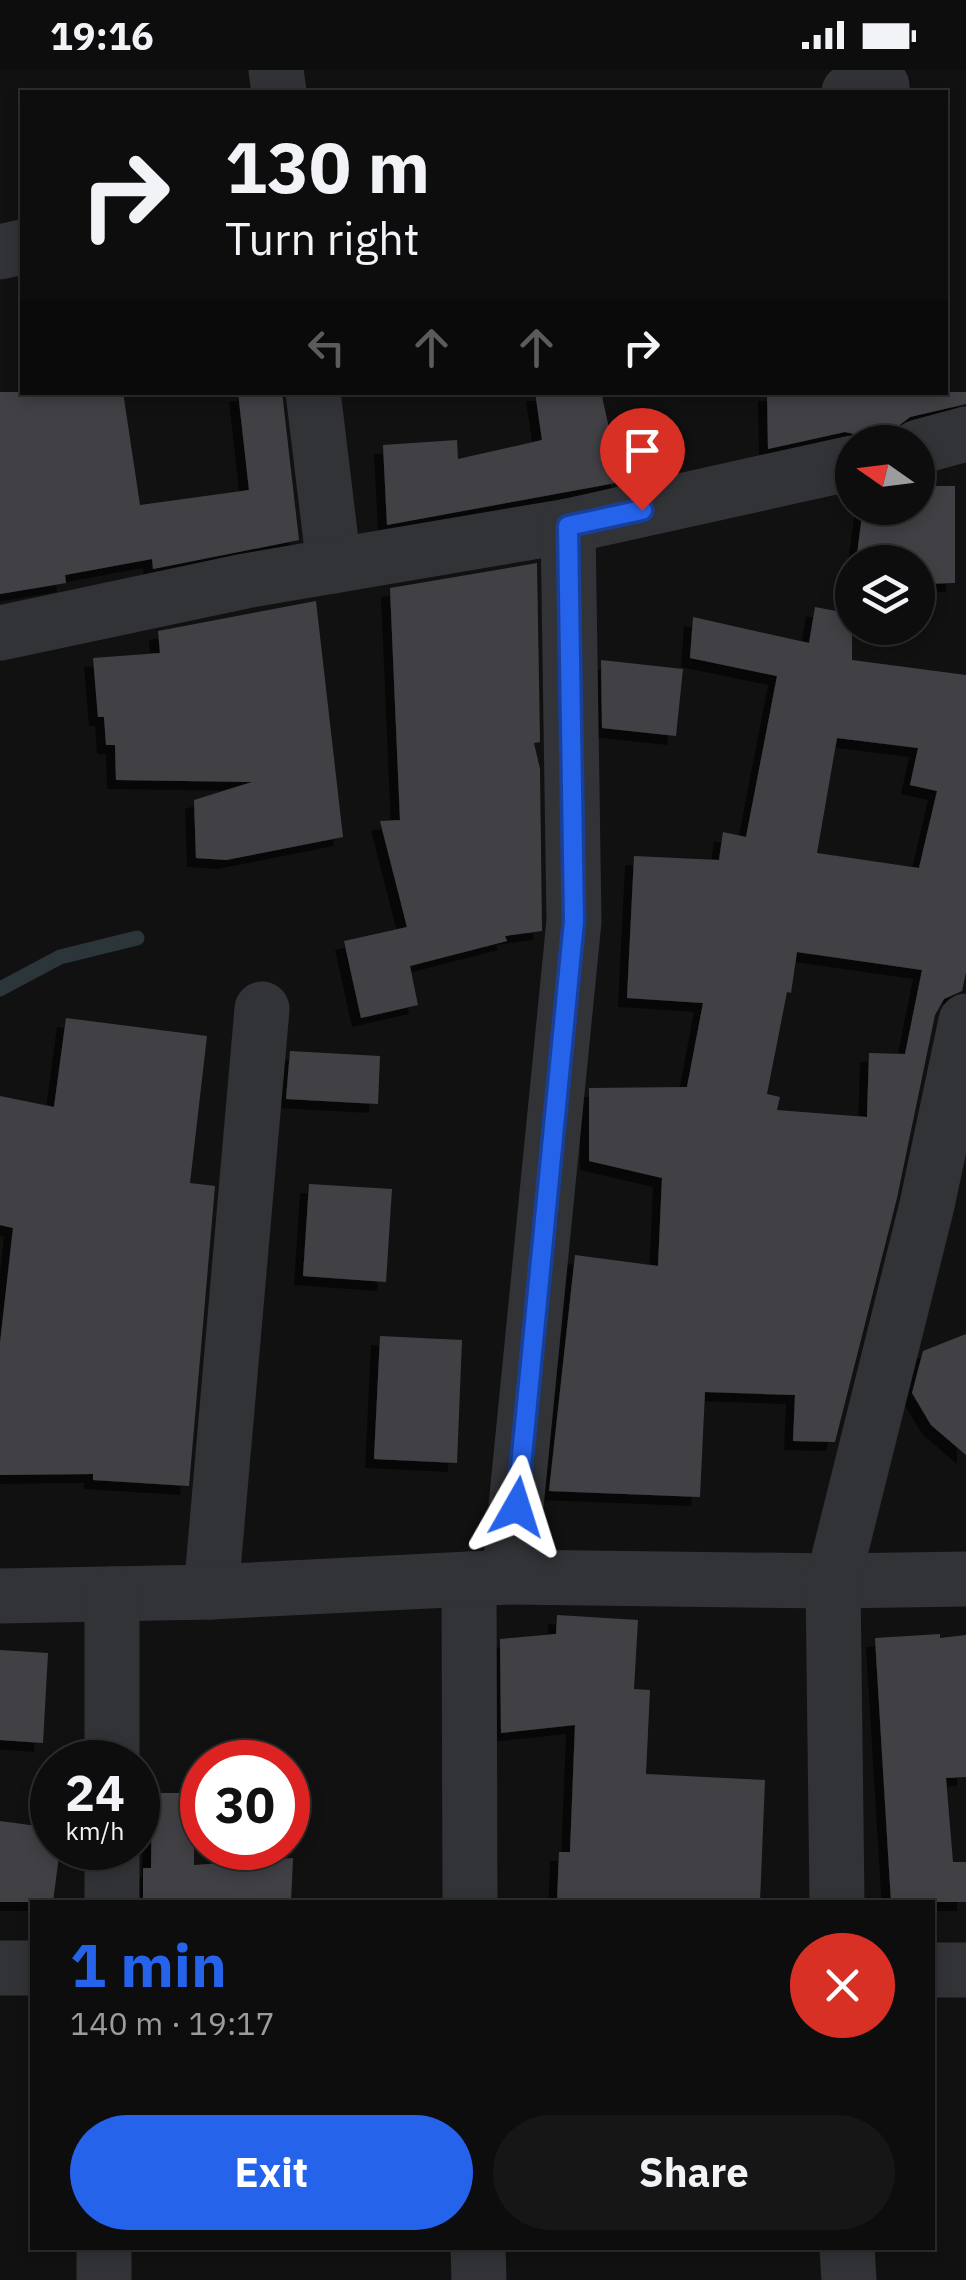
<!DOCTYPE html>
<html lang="en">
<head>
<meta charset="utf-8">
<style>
	:root { --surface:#0d0d0e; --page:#161617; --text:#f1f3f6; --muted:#9a9c9e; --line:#2d2d2e; --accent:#2563eb }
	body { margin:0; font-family:"IBM Plex Sans",sans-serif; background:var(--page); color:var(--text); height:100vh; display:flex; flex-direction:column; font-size:38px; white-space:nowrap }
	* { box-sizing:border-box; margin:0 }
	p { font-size:32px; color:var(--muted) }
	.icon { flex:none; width:55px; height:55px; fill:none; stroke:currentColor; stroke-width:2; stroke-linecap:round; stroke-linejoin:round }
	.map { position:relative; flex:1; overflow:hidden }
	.sheet { position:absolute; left:30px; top:1830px; width:905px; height:350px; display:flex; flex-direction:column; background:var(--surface); border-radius:0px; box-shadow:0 5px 15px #0003,0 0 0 2px var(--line) }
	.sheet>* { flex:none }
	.top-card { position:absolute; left:20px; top:20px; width:928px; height:305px; border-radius:0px; box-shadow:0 5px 15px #0003,0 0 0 2px var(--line); background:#0d0d0e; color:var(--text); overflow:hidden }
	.needle { width:65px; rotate:284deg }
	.buttons { position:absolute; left:835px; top:355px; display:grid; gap:20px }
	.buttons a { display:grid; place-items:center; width:100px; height:100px; border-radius:50%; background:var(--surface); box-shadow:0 5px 15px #0003,0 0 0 2px var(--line); font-size:50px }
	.speed { position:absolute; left:30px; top:1670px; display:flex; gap:20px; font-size:50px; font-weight:700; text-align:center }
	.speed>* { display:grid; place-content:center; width:130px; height:130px; border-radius:50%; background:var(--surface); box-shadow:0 5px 15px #0003,0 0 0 2px var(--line); line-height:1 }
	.speed small { font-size:25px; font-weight:400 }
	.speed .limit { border:15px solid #d22; background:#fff; color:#111 }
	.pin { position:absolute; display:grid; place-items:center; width:85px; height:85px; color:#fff; margin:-102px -42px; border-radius:50% 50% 50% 0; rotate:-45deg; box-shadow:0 0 10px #0007 }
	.pin .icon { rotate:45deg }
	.me { position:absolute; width:110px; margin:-55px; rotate:6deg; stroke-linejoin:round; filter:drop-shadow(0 0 8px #0008) }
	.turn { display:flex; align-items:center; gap:35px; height:210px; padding:0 40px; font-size:45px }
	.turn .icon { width:130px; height:130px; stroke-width:2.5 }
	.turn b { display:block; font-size:70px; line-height:85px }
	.lanes { display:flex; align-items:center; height:95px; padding:0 40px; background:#0003; justify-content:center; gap:50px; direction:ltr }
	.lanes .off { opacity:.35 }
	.round { display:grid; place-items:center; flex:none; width:105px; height:105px; border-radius:52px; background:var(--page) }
	.headline { display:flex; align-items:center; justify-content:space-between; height:170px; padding:0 40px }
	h1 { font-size:60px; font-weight:700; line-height:75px; color:var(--accent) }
	.primary-button { display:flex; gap:20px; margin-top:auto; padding:20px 40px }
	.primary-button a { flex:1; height:115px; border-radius:60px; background:var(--accent); color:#fff; font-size:40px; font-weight:700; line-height:115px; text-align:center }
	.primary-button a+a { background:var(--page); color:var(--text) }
	.status { display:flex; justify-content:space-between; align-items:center; height:70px; padding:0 50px; background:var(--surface); direction:ltr }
	.status svg { height:28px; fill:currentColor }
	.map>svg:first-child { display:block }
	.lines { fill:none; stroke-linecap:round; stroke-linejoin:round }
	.stream { stroke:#2b353a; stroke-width:15 }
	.building { fill:#404145; fill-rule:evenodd; filter:url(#shadow) }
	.minor { stroke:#323337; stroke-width:55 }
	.route-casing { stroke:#184099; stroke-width:25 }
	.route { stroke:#2563eb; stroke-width:18 }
</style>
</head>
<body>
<div class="status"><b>19:16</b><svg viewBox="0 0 49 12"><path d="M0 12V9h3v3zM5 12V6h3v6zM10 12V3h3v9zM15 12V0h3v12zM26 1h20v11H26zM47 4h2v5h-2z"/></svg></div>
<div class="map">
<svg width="966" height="2210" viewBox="0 0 966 2210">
	<defs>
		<filter id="shadow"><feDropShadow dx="-9" dy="9" stdDeviation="0" flood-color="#0009"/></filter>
	</defs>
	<rect width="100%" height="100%" fill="#111112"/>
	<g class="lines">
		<path class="stream" d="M 0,919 L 60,887 L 137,868"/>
	</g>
	<g class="building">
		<path d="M 0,322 L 123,322 L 140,435 L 249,420 L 238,322 L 282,322 L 299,470 L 153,499 L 152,489 L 65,505 L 66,513 L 0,524 Z"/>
		<path d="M 535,322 L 601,322 L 621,412 L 387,455 L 383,375 L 457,370 L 458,389 L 542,370 Z"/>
		<path d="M 767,322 L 966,322 L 966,334 L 910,347 L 892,361 L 867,367 L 845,362 L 768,379 Z"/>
		<path d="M 918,416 L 955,416 L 955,513 L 918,514 L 918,492 L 856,492 L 863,438 L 918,438 Z"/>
		<path d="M 537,493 L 540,672 L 534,673 L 540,699 L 542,861 L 505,866 L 507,871 L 410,896 L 418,935 L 361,948 L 344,871 L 407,857 L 380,751 L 400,750 L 390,518 Z"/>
		<path d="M 316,531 L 343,767 L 226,790 L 196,788 L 194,730 L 252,712 L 116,710 L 115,675 L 106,675 L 104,647 L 98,647 L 93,588 L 160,583 L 158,561 Z"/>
		<path d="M 815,537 L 852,544 L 852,590 L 966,605 L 966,902 L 962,921 L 944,929 L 935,945 L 897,1128 L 835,1372 L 793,1371 L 795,1325 L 705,1322 L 700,1427 L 549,1421 L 575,1185 L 658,1196 L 662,1108 L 589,1091 L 589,1018 L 687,1017 L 703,933 L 627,928 L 634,786 L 719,790 L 723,762 L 746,767 L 777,606 L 690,588 L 693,547 L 809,573 ZM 837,668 L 918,678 L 910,715 L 937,721 L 919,798 L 817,783 ZM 797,882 L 922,900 L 905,984 L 869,983 L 867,1047 L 777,1040 L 780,1027 L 767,1024 L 787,922 L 791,923 Z"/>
		<path d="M 601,590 L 683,599 L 676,666 L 602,658 Z"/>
		<path d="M 66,948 L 207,966 L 190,1113 L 215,1116 L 189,1416 L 93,1410 L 93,1404 L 0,1405 L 0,1273 L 13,1158 L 0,1155 L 0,1026 L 54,1037 Z"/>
		<path d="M 290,981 L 380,986 L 378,1034 L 286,1029 Z"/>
		<path d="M 309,1114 L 392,1119 L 386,1212 L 303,1206 Z"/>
		<path d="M 966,1264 L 966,1385 L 931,1355 L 912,1323 L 923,1281 Z"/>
		<path d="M 380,1266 L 462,1270 L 457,1393 L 374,1389 Z"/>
		<path d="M 557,1545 L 638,1550 L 634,1619 L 650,1620 L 646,1704 L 765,1710 L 760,1832 L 557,1832 L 559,1782 L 570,1782 L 575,1655 L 501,1663 L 500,1569 L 556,1564 Z"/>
		<path d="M 940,1564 L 940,1568 L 966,1565 L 966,1707 L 946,1708 L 953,1792 L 966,1792 L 966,1832 L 891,1832 L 875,1568 Z"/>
		<path d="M 0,1580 L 48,1583 L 43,1673 L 0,1670 Z"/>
		<path d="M 152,1723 L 194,1723 L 194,1795 L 293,1788 L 291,1832 L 143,1832 L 143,1798 L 151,1798 Z"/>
		<path d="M 0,1751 L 52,1758 L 52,1778 L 60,1778 L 53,1832 L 0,1832 Z"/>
	</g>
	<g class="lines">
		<g class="minor">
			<path d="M 276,0 L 279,22"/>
			<path d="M 849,22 L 882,16"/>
			<path d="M 0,182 L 22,177"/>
			<path d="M 313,322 L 334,496"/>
			<path d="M 918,377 L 966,364"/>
			<path d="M 0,563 L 245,511 L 568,456 L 852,393"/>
			<path d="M 509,1507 L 574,851 L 568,456"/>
			<path d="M 469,1509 L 470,1832"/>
			<path d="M 211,1522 L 262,939"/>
			<path d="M 0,1526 L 211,1522 L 509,1507 L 833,1511 L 966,1509"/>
			<path d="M 112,1692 L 112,1524"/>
			<path d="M 112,1832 L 112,1778"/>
			<path d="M 837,1832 L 833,1511 L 927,1135 L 966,951"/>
			<path d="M 0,1898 L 32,1898"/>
			<path d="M 932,1900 L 966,1900"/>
			<path d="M 478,2178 L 479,2210"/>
			<path d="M 847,2178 L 849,2210"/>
			<path d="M 104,2210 L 104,2178"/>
		</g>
	</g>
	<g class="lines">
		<g class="route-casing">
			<path id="route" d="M 517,1437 L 574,851 L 568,456 L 642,440"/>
		</g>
		<use href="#route" class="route"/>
	</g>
</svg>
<div class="buttons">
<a><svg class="needle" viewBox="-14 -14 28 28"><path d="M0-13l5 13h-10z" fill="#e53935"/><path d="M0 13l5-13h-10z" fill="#9a9c9e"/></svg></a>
<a><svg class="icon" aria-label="layers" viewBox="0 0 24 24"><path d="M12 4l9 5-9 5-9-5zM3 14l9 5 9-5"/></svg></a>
</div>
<div class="speed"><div>24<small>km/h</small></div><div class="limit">30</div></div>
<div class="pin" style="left:642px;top:440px;background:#d93025"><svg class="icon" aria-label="arrive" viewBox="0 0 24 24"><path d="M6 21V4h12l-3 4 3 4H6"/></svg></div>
<svg class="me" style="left:517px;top:1437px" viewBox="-20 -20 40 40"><path d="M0-17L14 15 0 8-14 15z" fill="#2563eb" stroke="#fff" stroke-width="4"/></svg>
<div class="top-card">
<div class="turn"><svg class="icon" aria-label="right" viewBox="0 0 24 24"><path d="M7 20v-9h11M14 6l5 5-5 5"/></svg><div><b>130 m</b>Turn right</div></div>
<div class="lanes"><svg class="icon off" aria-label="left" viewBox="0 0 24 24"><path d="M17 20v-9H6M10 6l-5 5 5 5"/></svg><svg class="icon off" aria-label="ahead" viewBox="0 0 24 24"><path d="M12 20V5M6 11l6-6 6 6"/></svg><svg class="icon off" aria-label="ahead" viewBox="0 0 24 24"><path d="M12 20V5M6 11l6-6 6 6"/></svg><svg class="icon" aria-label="right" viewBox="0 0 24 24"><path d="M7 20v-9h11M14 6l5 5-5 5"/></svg></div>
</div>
<section class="sheet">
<div class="headline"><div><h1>1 min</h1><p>140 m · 19:17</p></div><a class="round" style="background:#d93025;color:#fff"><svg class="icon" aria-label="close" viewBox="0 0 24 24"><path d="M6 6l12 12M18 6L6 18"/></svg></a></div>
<div class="primary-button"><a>Exit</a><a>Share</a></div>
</section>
</div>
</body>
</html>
